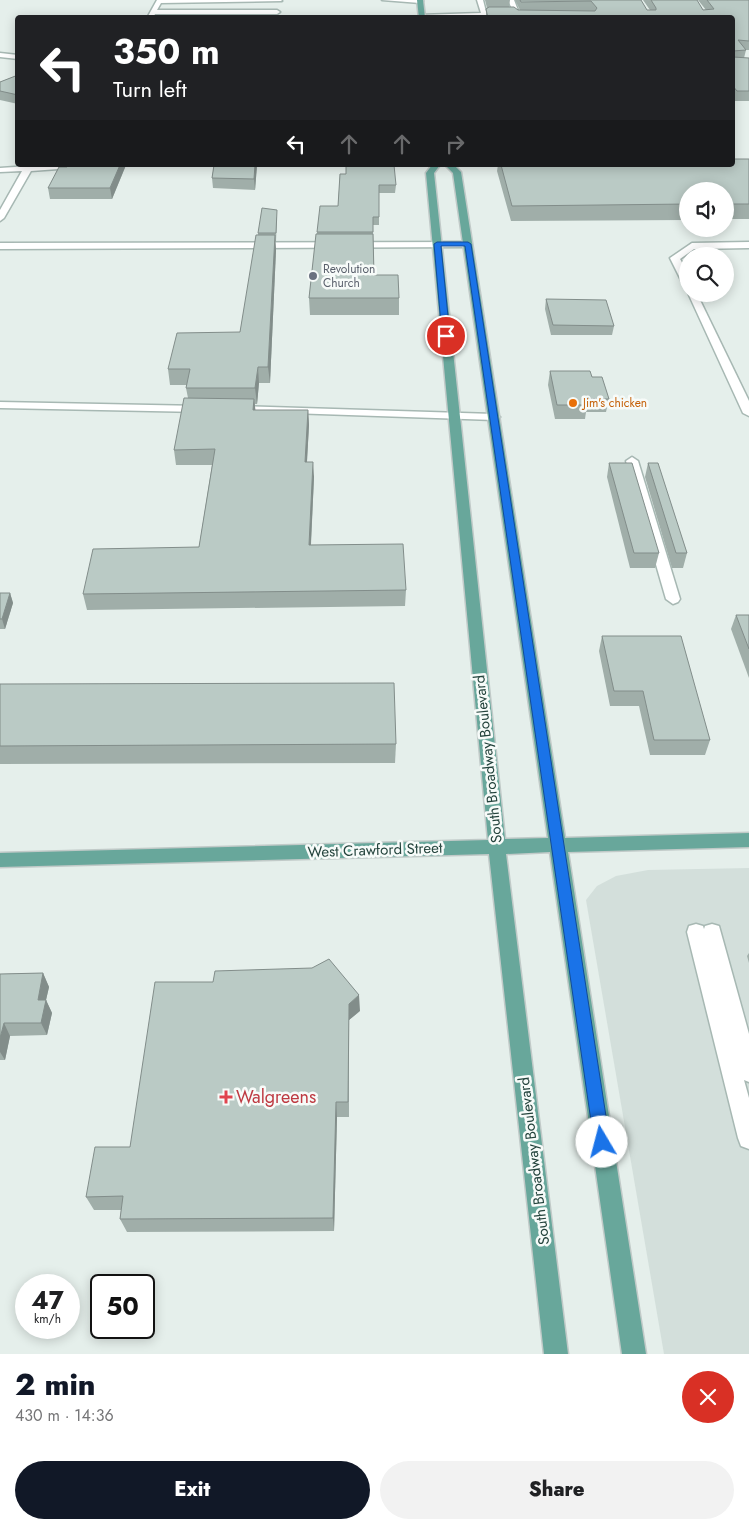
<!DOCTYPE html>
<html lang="en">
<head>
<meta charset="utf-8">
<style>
	:root { --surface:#fff; --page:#f2f2f2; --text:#202124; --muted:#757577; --accent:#111827 }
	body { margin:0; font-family:Jost,sans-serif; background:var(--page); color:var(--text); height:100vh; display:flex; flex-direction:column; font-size:19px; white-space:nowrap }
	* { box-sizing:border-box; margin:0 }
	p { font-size:16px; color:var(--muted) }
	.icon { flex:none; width:28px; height:28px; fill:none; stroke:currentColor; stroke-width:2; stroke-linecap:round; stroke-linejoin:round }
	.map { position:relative; height:1354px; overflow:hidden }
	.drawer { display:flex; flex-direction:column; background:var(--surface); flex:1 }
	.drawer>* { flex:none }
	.banner { position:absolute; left:15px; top:15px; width:720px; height:152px; border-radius:5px; box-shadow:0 2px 12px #0003; background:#202124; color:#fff; overflow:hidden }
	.controls { position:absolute; left:679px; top:182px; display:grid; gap:10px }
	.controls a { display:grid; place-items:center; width:55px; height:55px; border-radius:50%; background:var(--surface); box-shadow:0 2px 12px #0003; font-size:25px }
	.speed { position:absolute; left:15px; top:1274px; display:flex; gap:10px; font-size:25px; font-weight:700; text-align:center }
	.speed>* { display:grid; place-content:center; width:65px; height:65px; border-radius:50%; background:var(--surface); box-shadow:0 2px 12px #0003; line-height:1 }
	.speed small { font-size:12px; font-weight:400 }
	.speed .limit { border:2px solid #111; border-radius:8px; background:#fff; color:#111 }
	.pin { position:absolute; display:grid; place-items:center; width:42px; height:42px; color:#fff; margin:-21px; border:2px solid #fff; border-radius:50%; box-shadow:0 1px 5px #0007 }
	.me { position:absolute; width:55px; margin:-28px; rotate:352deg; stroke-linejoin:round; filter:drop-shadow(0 0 4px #0008) }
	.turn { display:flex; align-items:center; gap:18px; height:105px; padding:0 15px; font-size:22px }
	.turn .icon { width:65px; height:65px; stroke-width:2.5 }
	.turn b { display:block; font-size:35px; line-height:42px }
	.lanes { display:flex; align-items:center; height:48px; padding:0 15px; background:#0003; justify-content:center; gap:25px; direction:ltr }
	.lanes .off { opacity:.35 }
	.round { display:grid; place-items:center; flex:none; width:52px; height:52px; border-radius:26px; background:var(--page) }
	.headline { display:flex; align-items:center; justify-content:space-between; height:85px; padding:0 15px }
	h1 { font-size:30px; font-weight:800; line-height:38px; color:var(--accent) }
	.button { display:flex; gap:10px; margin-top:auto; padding:10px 15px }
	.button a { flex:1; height:58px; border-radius:30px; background:var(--accent); color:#fff; font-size:20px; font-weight:800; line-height:58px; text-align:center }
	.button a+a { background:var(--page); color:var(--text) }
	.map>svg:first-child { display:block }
	.built { fill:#d3dfdb }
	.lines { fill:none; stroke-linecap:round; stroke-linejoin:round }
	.minor-casing { stroke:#a7b8b3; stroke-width:3 }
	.major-casing { stroke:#c1cac8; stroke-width:3 }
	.minor { fill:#fff; fill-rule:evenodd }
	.major { fill:#68a79b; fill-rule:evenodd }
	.wall { fill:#a0aea9 }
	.shaded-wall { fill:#828d8a }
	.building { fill:#bacac5; stroke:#828d8a }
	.route { fill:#1a73e8; stroke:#114b97 }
	.worship-dot { fill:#6b7280; stroke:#f7fbf9; stroke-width:2 }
	.food-dot { fill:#e8710a; stroke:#f7fbf9; stroke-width:2 }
	.health-dot { fill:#e0444e; stroke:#f7fbf9; stroke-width:2 }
	.labels { text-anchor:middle; stroke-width:5; stroke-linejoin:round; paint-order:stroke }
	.far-worship-label { font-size:12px; fill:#5b616d; stroke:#f7fbf9; text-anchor:start }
	.far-food-label { font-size:12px; fill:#c56008; stroke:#f7fbf9; text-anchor:start }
	.street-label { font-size:15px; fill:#23433c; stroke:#f7fbf9 }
	.near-health-label { font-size:18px; fill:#be3a42; stroke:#f7fbf9; text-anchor:start }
</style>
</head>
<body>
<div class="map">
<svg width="749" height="1354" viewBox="0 0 749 1354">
	<rect width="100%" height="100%" fill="#e5efeb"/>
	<path class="built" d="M 749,868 L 749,1354 L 664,1354 L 586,900 L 597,886 L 616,876 L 648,870 Z"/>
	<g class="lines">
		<g class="minor-casing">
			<g id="minor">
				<path d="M 157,0 L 281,0 L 282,1 L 161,3 L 157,10 L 277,10 L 280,12 L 277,14 L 155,14 L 153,18 L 147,18 Z"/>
				<path d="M 382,0 L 422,0 L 423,1 L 420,3 Z"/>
				<path d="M 477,0 L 483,0 L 487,16 L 422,17 L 419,15 L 481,13 Z"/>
				<path d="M 508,0 L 514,0 L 519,13 L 530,14 L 530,16 L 515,16 Z"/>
				<path d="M 0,53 L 18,55 L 18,59 L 0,57 Z"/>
				<path d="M 44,165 L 90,165 L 86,167 L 31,171 L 4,218 L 0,221 L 0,210 L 22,171 L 0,172 L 0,168 Z"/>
				<path d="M 471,242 L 471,246 L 468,247 L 0,249 L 0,243 Z"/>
				<path d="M 749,242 L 749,248 L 694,249 L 680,259 L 688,273 L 688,287 L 683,284 L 670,258 L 692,243 Z"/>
				<path d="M 688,293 L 697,294 L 749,401 L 749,416 L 743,413 Z"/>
				<path d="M 0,402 L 201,406 L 207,409 L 201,412 L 0,408 Z"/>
				<path d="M 236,406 L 494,414 L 500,417 L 494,420 L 232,411 L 230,409 Z"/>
				<path d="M 632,457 L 638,461 L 680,599 L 678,602 L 673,604 L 666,599 L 626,461 Z"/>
				<path d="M 696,924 L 703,926 L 704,929 L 705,926 L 712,924 L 719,926 L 749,1034 L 749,1082 L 744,1080 L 749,1098 L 749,1149 L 741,1146 L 738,1138 L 687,932 L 689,926 Z"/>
			</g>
		</g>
		<g class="major-casing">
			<g id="major">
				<path d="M 417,0 L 423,0 L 425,18 L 419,18 Z"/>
				<path d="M 432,165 L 440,165 L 434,173 L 505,839 L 548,838 L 453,173 L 445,165 L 454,165 L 461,172 L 565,838 L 749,833 L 749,847 L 568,852 L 646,1354 L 622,1354 L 550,852 L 506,854 L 568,1354 L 544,1354 L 489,854 L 0,867 L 0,853 L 488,840 L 426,173 Z"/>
			</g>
		</g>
		<use href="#minor" class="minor"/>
		<use href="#major" class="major"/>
	</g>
	<g class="wall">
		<path d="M 485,0 L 510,0 L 509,7 L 520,10 L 515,0 L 641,0 L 647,10 L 650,10 L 643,0 L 697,0 L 703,10 L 706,10 L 698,0 L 749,0 L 749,50 L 746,50 L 744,58 L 749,58 L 749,101 L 734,101 L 732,99 L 732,18 L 486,18 L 486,9 L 487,8 Z"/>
		<path d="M 18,75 L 18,104 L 0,100 L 0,82 Z"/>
		<path d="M 749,159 L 749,219 L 725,219 L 725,191 L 688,191 L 688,220 L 511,221 L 497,171 L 498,165 L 732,165 Z"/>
		<path d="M 126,165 L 112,199 L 50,199 L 48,188 L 67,167 Z"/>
		<path d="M 214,165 L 257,165 L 255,190 L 213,188 L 212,178 Z"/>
		<path d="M 340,174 L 396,185 L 395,193 L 379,193 L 379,225 L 373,225 L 374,275 L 399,298 L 399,315 L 310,315 L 309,298 L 317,232 L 338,206 Z"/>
		<path d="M 277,217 L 276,241 L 275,241 L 276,250 L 270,383 L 259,383 L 257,404 L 255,404 L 255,410 L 308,410 L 309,425 L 307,462 L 314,477 L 311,545 L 406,590 L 405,606 L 87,610 L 83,594 L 199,547 L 212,465 L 176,465 L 174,450 L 188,398 L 186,388 L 187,385 L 170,385 L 168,369 L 240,332 L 258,233 Z"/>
		<path d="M 546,299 L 614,326 L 612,335 L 551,335 L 545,309 Z"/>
		<path d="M 550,371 L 592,377 L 609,399 L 606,412 L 586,412 L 585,419 L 555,419 L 548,385 Z"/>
		<path d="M 609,463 L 659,553 L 655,568 L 630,568 L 607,477 Z"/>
		<path d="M 648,463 L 687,553 L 683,568 L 672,568 L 645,477 Z"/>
		<path d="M 0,593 L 10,593 L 13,603 L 5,629 L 0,629 Z"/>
		<path d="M 736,615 L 749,615 L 749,678 L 731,629 Z"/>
		<path d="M 602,636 L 710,740 L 705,755 L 650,755 L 639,706 L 610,706 L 599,651 Z"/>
		<path d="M 0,684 L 396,744 L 395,763 L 0,764 Z"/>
		<path d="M 749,953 L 749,963 L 747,956 Z"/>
		<path d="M 43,973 L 49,987 L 46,1000 L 52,1013 L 47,1035 L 10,1036 L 5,1060 L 0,1060 L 0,974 Z"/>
		<path d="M 360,1011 L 349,1020 L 349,1117 L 337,1117 L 334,1231 L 127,1232 L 120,1219 L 121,1210 L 94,1210 L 86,1197 Z"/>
	</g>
	<g class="shaded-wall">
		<path d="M 120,165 L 126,165 L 112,199 L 110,188 Z"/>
		<path d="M 255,165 L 257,165 L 255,190 L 254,179 Z"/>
		<path d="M 275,235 L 276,250 L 270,383 L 268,367 Z"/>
		<path d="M 258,367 L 259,383 L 257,404 L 255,388 Z"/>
		<path d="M 254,399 L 256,414 L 253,410 Z"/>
		<path d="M 308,410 L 309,425 L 306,477 L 305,462 Z"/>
		<path d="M 313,462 L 314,477 L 310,561 L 309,545 Z"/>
		<path d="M 10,593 L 13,603 L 5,629 L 2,619 Z"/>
		<path d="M 43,973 L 49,987 L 46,1000 L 52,1013 L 47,1035 L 41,1023 L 38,1000 Z"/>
		<path d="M 359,995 L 360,1011 L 349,1020 L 349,1117 L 349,1004 Z"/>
		<path d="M 4,1023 L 10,1036 L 5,1060 L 0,1052 L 0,1038 Z"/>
		<path d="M 336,1102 L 337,1117 L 334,1231 L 333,1218 Z"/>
	</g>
	<g class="building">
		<path d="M 520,0 L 641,0 L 647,10 L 656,10 L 656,8 L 651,0 L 697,0 L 703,10 L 714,9 L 707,0 L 749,0 L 749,41 L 738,40 L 746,50 L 733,51 L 733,57 L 749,58 L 749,91 L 737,91 L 732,85 L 732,18 L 488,18 L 486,9 L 489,7 L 514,7 L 518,10 L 595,11 L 597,8 L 591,1 L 521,2 Z"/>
		<path d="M 18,75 L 18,95 L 0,91 L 0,82 Z"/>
		<path d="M 732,159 L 749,159 L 749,204 L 725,204 L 725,191 L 688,191 L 688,204 L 512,206 L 501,165 L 732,165 Z"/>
		<path d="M 68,165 L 120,165 L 110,188 L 48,188 L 59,167 L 67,167 Z"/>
		<path d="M 214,165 L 255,165 L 254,179 L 212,178 Z"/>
		<path d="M 346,165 L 394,165 L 396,185 L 379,185 L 379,217 L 373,217 L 373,232 L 317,232 L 320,206 L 338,206 L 340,174 L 346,174 Z"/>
		<path d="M 262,208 L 277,210 L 276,233 L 258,233 Z"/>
		<path d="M 316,234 L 373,234 L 374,275 L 398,275 L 399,298 L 309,298 Z"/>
		<path d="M 256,235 L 275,235 L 268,367 L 258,367 L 255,388 L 186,388 L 190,369 L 168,369 L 177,333 L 240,332 Z"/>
		<path d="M 546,299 L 606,300 L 614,326 L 553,325 Z"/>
		<path d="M 550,371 L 590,371 L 592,377 L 602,377 L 609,399 L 585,399 L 587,405 L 557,405 Z"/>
		<path d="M 184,398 L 254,399 L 253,410 L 308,410 L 305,462 L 313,462 L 309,545 L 403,544 L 406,590 L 83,594 L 93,549 L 199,547 L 215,449 L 174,450 Z"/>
		<path d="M 609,463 L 632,463 L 659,553 L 634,553 Z"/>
		<path d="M 648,463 L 658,463 L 687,553 L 676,553 Z"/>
		<path d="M 0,593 L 10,593 L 2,619 L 0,619 Z"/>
		<path d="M 736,615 L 749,615 L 749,649 Z"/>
		<path d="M 602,636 L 681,636 L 710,740 L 654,740 L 643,691 L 614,691 Z"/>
		<path d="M 394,683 L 396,744 L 0,746 L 0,684 Z"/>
		<path d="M 329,959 L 359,995 L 349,1004 L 348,1102 L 336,1102 L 333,1218 L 120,1219 L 123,1196 L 86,1197 L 95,1147 L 130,1147 L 155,982 L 213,982 L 215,971 L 312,968 Z"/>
		<path d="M 43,973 L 38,1000 L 46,1000 L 41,1023 L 4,1023 L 0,1038 L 0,974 Z"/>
	</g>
	<path class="route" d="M 437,242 L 468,242 L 471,244 L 610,1142 L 608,1147 L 602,1150 L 597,1147 L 594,1142 L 465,246 L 441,246 L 450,336 L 446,338 L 442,336 L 434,244 Z"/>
	<circle class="worship-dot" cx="313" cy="276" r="5"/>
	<circle class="food-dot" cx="573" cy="403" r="5"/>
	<path class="health-dot" d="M223.5 1089.5h5v5h5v5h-5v5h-5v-5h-5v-5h5z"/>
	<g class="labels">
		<g class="far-worship-label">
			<text x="323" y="273">Revolution<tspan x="323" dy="14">Church</tspan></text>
		</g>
		<g class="far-food-label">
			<text x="583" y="407">Jim's chicken</text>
		</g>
		<g class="street-label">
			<text transform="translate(488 759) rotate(-96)" y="5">South Broadway Boulevard</text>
			<text transform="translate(375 850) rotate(-2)" y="5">West Crawford Street</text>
			<text transform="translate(534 1161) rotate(-97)" y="5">South Broadway Boulevard</text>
		</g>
		<g class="near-health-label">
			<text x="236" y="1103">Walgreens</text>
		</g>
	</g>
</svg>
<div class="controls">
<a><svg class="icon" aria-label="sound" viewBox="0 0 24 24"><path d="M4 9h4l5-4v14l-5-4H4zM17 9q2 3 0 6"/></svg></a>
<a><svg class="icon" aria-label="search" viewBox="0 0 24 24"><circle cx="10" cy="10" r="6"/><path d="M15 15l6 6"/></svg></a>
</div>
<div class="speed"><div>47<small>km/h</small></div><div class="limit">50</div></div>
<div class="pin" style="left:446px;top:336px;background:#d93025"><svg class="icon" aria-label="arrive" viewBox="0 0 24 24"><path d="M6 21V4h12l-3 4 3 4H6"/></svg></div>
<svg class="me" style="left:602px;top:1142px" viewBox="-20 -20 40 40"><circle r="19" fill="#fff"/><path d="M0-13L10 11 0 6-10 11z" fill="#1a73e8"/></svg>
<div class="banner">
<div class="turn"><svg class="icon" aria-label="left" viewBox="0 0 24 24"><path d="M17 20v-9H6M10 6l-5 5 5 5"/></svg><div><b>350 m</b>Turn left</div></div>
<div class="lanes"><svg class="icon" aria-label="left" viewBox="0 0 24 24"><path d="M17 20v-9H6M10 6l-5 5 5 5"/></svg><svg class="icon off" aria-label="ahead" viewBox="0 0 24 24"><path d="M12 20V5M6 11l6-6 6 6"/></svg><svg class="icon off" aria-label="ahead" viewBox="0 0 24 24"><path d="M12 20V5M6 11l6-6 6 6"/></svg><svg class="icon off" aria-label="right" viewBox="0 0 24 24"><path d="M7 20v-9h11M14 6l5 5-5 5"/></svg></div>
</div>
</div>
<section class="drawer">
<div class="headline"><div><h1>2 min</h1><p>430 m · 14:36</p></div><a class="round" style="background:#d93025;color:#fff"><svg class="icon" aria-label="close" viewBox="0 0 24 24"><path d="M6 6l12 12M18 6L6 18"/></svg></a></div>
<div class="button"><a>Exit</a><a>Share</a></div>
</section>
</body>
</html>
